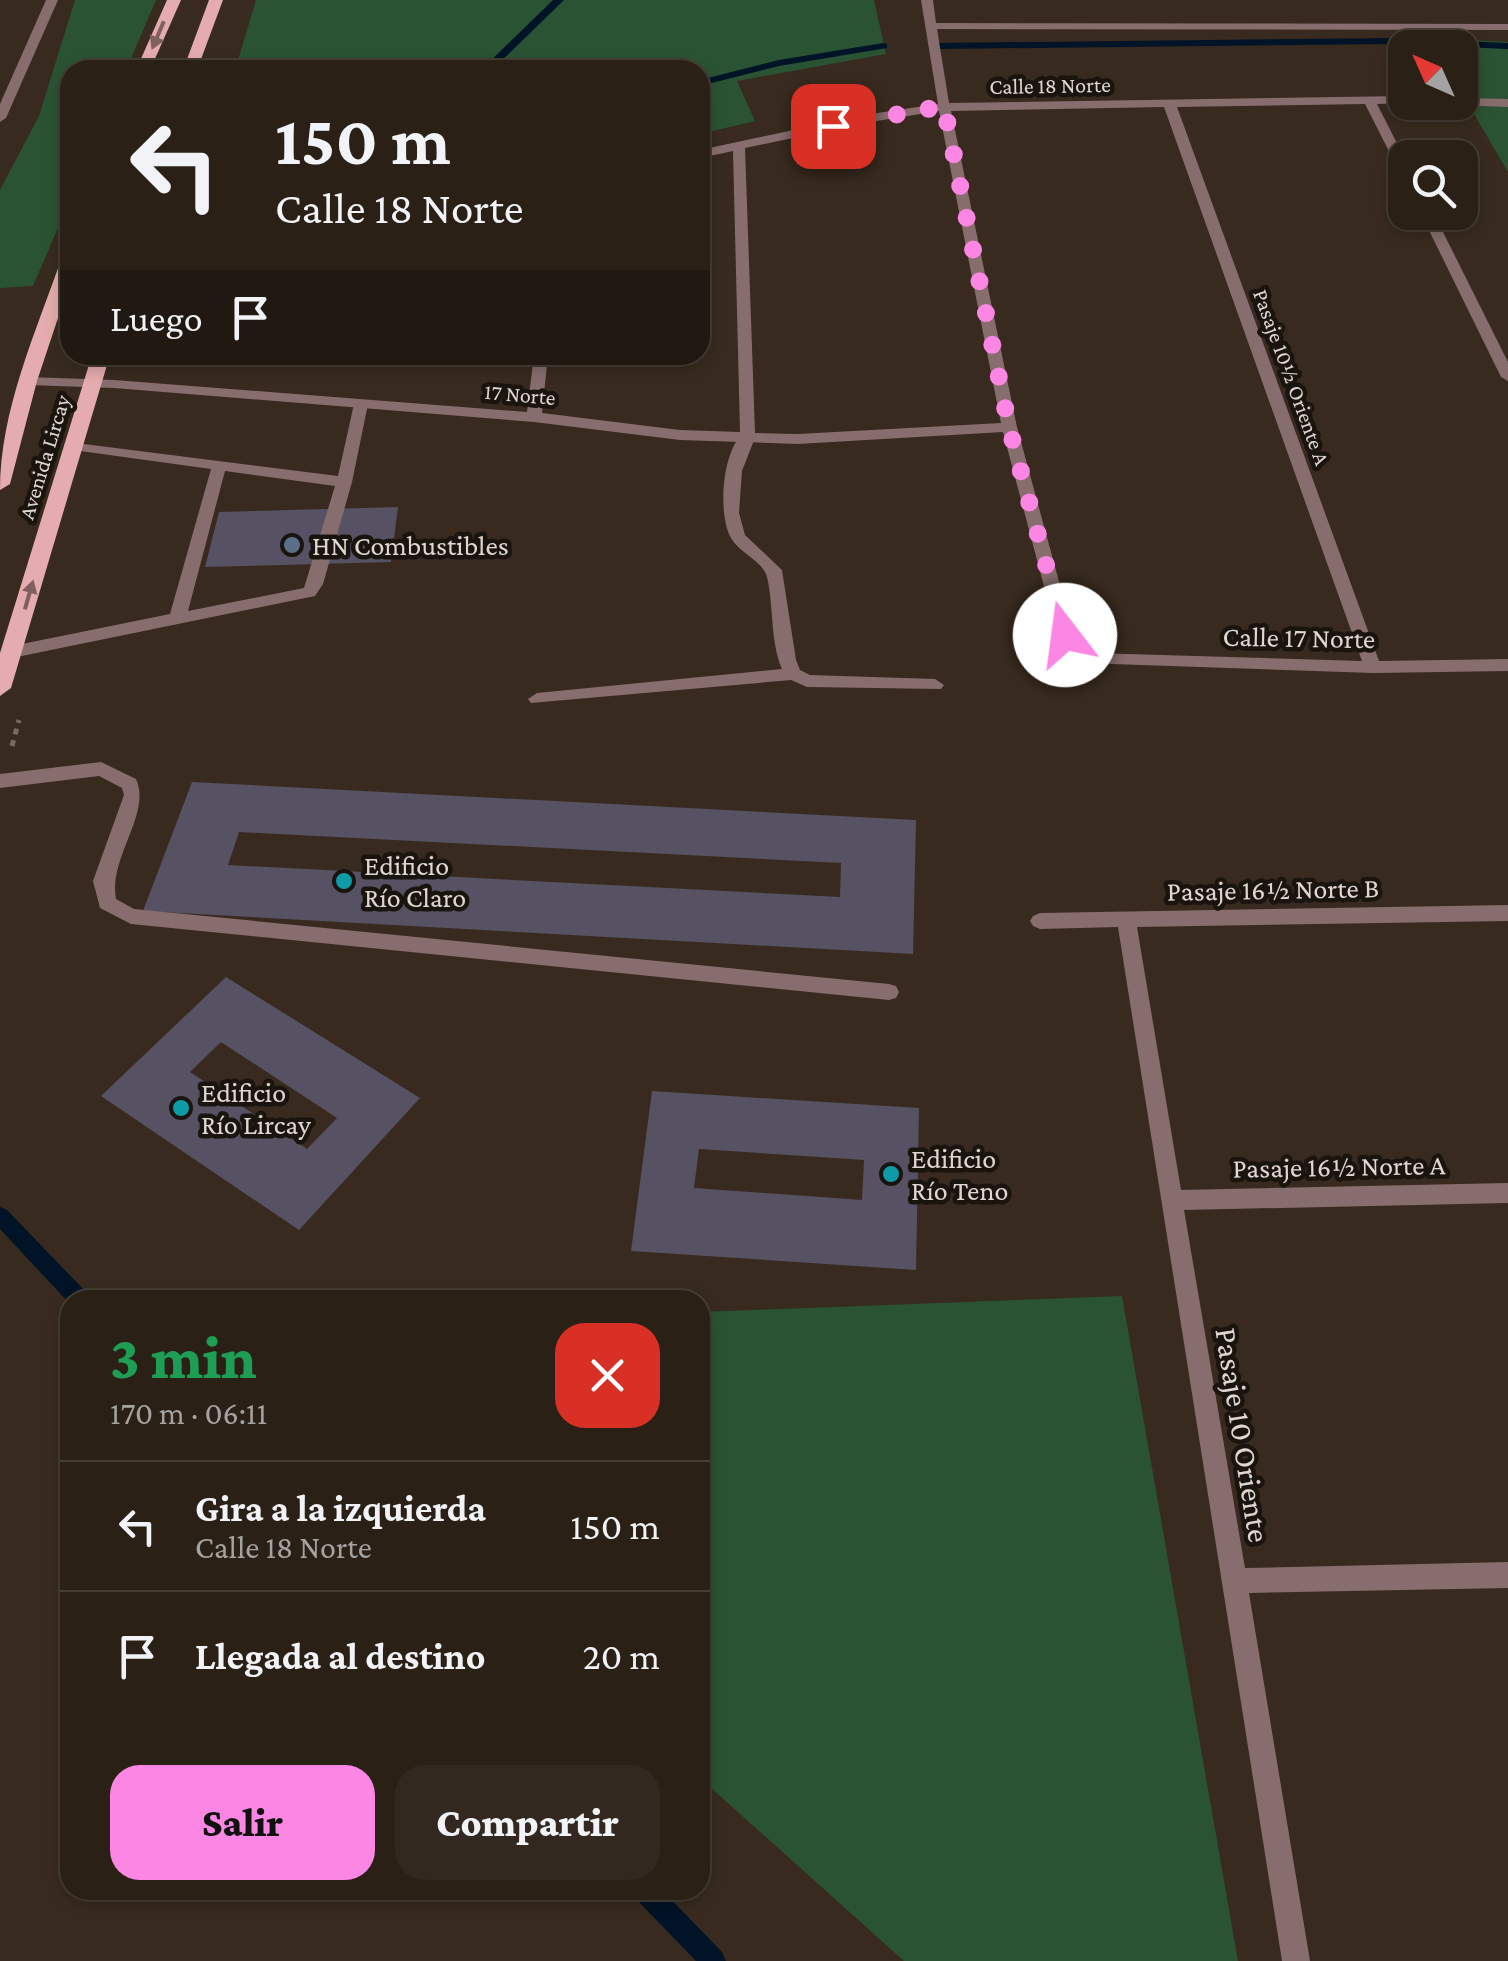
<!DOCTYPE html>
<html lang="es">
<head>
<meta charset="utf-8">
<style>
	:root { --surface:#2a2016; --page:#32281f; --text:#f1f3f6; --muted:#a5a3a1; --line:#463e35; --accent:#fc86e4 }
	body { margin:0; font-family:"Crimson Pro",serif; background:var(--page); color:var(--text); height:100vh; display:flex; flex-direction:column; font-size:38px; white-space:nowrap }
	* { box-sizing:border-box; margin:0 }
	p { font-size:32px; color:var(--muted) }
	.icon { flex:none; width:55px; height:55px; fill:none; stroke:currentColor; stroke-width:2; stroke-linecap:round; stroke-linejoin:round }
	.map { position:relative; flex:1; overflow:hidden }
	.drawer { position:absolute; left:60px; top:1290px; width:650px; height:610px; display:flex; flex-direction:column; background:var(--surface); border-radius:30px; box-shadow:0 5px 15px #0003,0 0 0 2px var(--line) }
	.drawer>* { flex:none }
	.hud { position:absolute; left:60px; top:60px; width:650px; height:305px; border-radius:30px; box-shadow:0 5px 15px #0003,0 0 0 2px var(--line); background:#2a2016; color:var(--text); overflow:hidden }
	.needle { width:65px; rotate:315deg }
	.controls { position:absolute; left:1388px; top:30px; display:grid; gap:20px }
	.controls a { display:grid; place-items:center; width:90px; height:90px; border-radius:20px; background:var(--surface); box-shadow:0 5px 15px #0003,0 0 0 2px var(--line); font-size:50px }
	.pin { position:absolute; display:grid; place-items:center; width:85px; height:85px; color:#fff; margin:-42px; border-radius:20px; box-shadow:0 5px 15px #0006 }
	.me { position:absolute; width:110px; margin:-55px; rotate:345deg; stroke-linejoin:round; filter:drop-shadow(0 0 8px #0008) }
	.turn { display:flex; align-items:center; gap:35px; height:210px; padding:0 50px; font-size:45px }
	.turn .icon { width:130px; height:130px; stroke-width:2.5 }
	.turn b { display:block; font-size:70px; line-height:85px }
	.then { display:flex; align-items:center; height:95px; padding:0 50px; background:#0003; gap:20px; font-size:38px }
	.round { display:grid; place-items:center; flex:none; width:105px; height:105px; border-radius:30px; background:var(--page) }
	.head { display:flex; align-items:center; justify-content:space-between; height:170px; padding:0 50px }
	h1 { font-size:60px; font-weight:800; line-height:75px; color:#1e9e55 }
	.action { display:flex; gap:20px; margin-top:auto; padding:20px 50px }
	.action a { flex:1; height:115px; border-radius:30px; background:var(--accent); color:#111; font-size:40px; font-weight:800; line-height:115px; text-align:center }
	.action a+a { background:var(--page); color:var(--text) }
	ul { padding:0; list-style:none }
	li { display:flex; align-items:center; gap:30px; height:130px; padding:0 50px; border-top:2px solid var(--line) }
	li div { flex:1 }
	li b { display:block; font-size:38px }
	li em { font-style:normal }
	.map>svg:first-child { display:block }
	.green { fill:#2a5333 }
	.lines { fill:none; stroke-linecap:round; stroke-linejoin:round }
	.stream { fill:#011326; fill-rule:evenodd }
	.building { fill:#565263; fill-rule:evenodd }
	.path { stroke:#776b61; stroke-width:5; stroke-dasharray:6 6; stroke-linecap:butt }
	.service { fill:#886d6e; fill-rule:evenodd }
	.minor { fill:#886d6e; fill-rule:evenodd }
	.primary { fill:#e4acae; fill-rule:evenodd }
	.oneway { fill:#7f605e }
	.route { stroke:#fc86e4; stroke-width:18; stroke-dasharray:0 32.4 }
	.service-dot { fill:#5c6f8a; stroke:#1a140f; stroke-width:4 }
	.culture-dot { fill:#0f9aa8; stroke:#1a140f; stroke-width:4 }
	.labels { text-anchor:middle; stroke-width:9; stroke-linejoin:round; paint-order:stroke }
	.far-street-label { font-size:22px; fill:#e0d6cf; stroke:#1a140f }
	.poi-label { font-size:28px; fill:#e0d6cf; stroke:#1a140f; text-anchor:start }
	.street-label { font-size:28px; fill:#e0d6cf; stroke:#1a140f }
	.near-street-label { font-size:32px; fill:#e0d6cf; stroke:#1a140f }
</style>
</head>
<body>
<div class="map">
<svg width="1508" height="1961" viewBox="0 0 1508 1961">
	<rect width="100%" height="100%" fill="#382a1e"/>
	<g class="green">
		<path d="M 75,0 L 156,0 L 126,70 L 70,70 L 70,200 L 33,286 L 0,288 L 0,190 L 39,116 Z"/>
		<path d="M 256,0 L 874,0 L 886,54 L 737,81 L 755,121 L 700,134 L 700,70 L 235,70 Z"/>
		<path d="M 1430,38 L 1508,42 L 1508,172 L 1460,90 L 1460,48 L 1435,47 Z"/>
		<path d="M 1122,1296 L 1238,1961 L 904,1961 L 700,1778 L 700,1312 Z"/>
	</g>
	<g class="lines">
		<g class="stream">
			<path d="M 553,0 L 564,0 L 492,70 L 481,70 Z"/>
			<path d="M 1392,38 L 1508,43 L 1508,49 L 1392,44 L 937,49 L 932,46 L 937,43 Z"/>
			<path d="M 883,43 L 887,44 L 887,48 L 779,66 L 700,86 L 700,80 L 779,60 Z"/>
			<path d="M 0,1207 L 7,1210 L 87,1293 L 90,1300 L 70,1300 L 70,1304 L 0,1229 Z"/>
			<path d="M 633,1890 L 662,1890 L 722,1952 L 726,1961 L 696,1961 L 636,1899 Z"/>
		</g>
	</g>
	<g class="building">
		<path d="M 398,507 L 391,562 L 205,567 L 219,512 Z"/>
		<path d="M 192,782 L 916,820 L 913,954 L 143,911 ZM 239,832 L 841,863 L 840,897 L 228,865 Z"/>
		<path d="M 226,977 L 420,1098 L 299,1230 L 101,1096 ZM 221,1042 L 337,1118 L 307,1149 L 190,1072 Z"/>
		<path d="M 652,1091 L 919,1108 L 916,1270 L 631,1251 ZM 699,1149 L 864,1160 L 862,1200 L 694,1188 Z"/>
	</g>
	<g class="lines">
		<path class="path" d="M 12,746 L 19,720"/>
		<g class="service">
			<path d="M 361,400 L 368,404 L 352,482 L 323,584 L 315,596 L 12,658 L 6,656 L 6,648 L 12,646 L 170,614 L 211,469 L 73,450 L 68,448 L 68,442 L 338,476 L 354,404 ZM 225,471 L 335,486 L 304,588 L 188,611 Z"/>
			<path d="M 748,430 L 756,435 L 742,471 L 739,513 L 745,535 L 782,570 L 796,660 L 800,670 L 810,675 L 935,679 L 944,685 L 941,689 L 807,687 L 791,680 L 531,703 L 528,699 L 537,693 L 782,669 C 770,641 774,607 767,577 C 763,561 739,553 731,538 C 717,514 722,443 748,430 Z"/>
			<path d="M 101,762 L 136,779 C 152,813 108,858 116,899 L 134,909 L 889,984 L 896,986 L 899,992 L 896,998 L 889,1000 L 131,924 L 100,908 L 93,881 L 124,795 L 122,788 L 99,776 L 0,788 L 0,774 Z"/>
		</g>
		<g class="minor">
			<path d="M 46,0 L 58,0 L 6,118 L 0,122 L 0,104 Z"/>
			<path d="M 921,0 L 933,0 L 936,23 L 1508,24 L 1508,30 L 937,29 L 949,103 L 1405,96 L 1405,102 L 1409,103 L 1377,104 L 1405,159 L 1405,175 L 1399,171 L 1365,104 L 1177,107 L 1379,661 L 1508,659 L 1508,671 L 1373,673 L 1083,663 L 1057,635 L 1003,432 L 798,444 L 680,440 L 534,422 L 114,388 L 28,385 L 21,381 L 28,377 L 114,380 L 527,412 L 534,355 L 548,355 L 542,413 L 680,430 L 740,432 L 733,151 L 700,158 L 700,150 L 864,115 L 938,104 ZM 1164,107 L 1362,661 L 1093,653 L 1073,633 L 1017,427 L 951,111 ZM 939,111 L 1001,423 L 798,434 L 755,433 L 745,148 L 864,123 Z"/>
			<path d="M 1460,98 L 1508,99 L 1508,107 L 1456,105 Z"/>
			<path d="M 1420,212 L 1433,212 L 1508,362 L 1508,381 L 1501,377 Z"/>
			<path d="M 1508,905 L 1508,921 L 1137,927 L 1181,1190 L 1508,1183 L 1508,1203 L 1184,1210 L 1245,1568 L 1508,1562 L 1508,1588 L 1249,1593 L 1310,1961 L 1282,1961 L 1118,927 L 1040,929 L 1033,926 L 1030,921 L 1033,916 L 1040,913 Z"/>
		</g>
		<g class="primary">
			<path d="M 167,0 L 181,0 L 150,70 L 136,70 Z"/>
			<path d="M 209,0 L 223,0 L 197,70 L 183,70 Z"/>
			<path d="M 70,252 L 70,282 L 37,381 L 10,484 L 0,490 C 0,410 36,332 62,257 Z"/>
			<path d="M 92,355 L 110,355 L 11,688 L 0,696 L 0,653 Z"/>
		</g>
	</g>
	<defs><path id="oneway-solid" d="M-6-.8H1V-3.2L6.5 0L1 3.2V.8H-6Z" transform="scale(2.5)"/></defs>
	<g class="oneway">
		<use href="#oneway-solid" transform="translate(158 35) rotate(113)"/>
		<use href="#oneway-solid" transform="translate(29 595) rotate(-74)"/>
	</g>
	<g class="lines">
		<path class="route" d="M 833,126 L 944,106 L 1009,427 L 1065,635"/>
	</g>
	<circle class="service-dot" cx="292" cy="545" r="10"/>
	<g class="culture-dot">
		<circle cx="344" cy="881" r="10"/>
		<circle cx="181" cy="1108" r="10"/>
		<circle cx="891" cy="1174" r="10"/>
	</g>
	<g class="labels">
		<g class="far-street-label">
			<text transform="translate(1050 85) rotate(-1)" y="8">Calle 18 Norte</text>
			<text transform="translate(1292 377) rotate(70)" y="8">Pasaje 10½ Oriente A</text>
			<text transform="translate(520 394) rotate(5)" y="8">17 Norte</text>
			<text transform="translate(44 457) rotate(-73)" y="8">Avenida Lircay</text>
		</g>
		<g class="poi-label">
			<text x="312" y="555">HN Combustibles</text>
			<text x="364" y="875">Edificio<tspan x="364" dy="32">Río Claro</tspan></text>
			<text x="201" y="1102">Edificio<tspan x="201" dy="32">Río Lircay</tspan></text>
			<text x="911" y="1168">Edificio<tspan x="911" dy="32">Río Teno</tspan></text>
		</g>
		<g class="street-label">
			<text transform="translate(1299 637) rotate(1)" y="10">Calle 17 Norte</text>
			<text transform="translate(1273 889) rotate(-1)" y="10">Pasaje 16½ Norte B</text>
			<text transform="translate(1339 1166) rotate(-1)" y="10">Pasaje 16½ Norte A</text>
		</g>
		<g class="near-street-label">
			<text transform="translate(1243 1435) rotate(81)" y="11">Pasaje 10 Oriente</text>
		</g>
	</g>
</svg>
<div class="controls">
<a><svg class="needle" viewBox="-14 -14 28 28"><path d="M0-13l5 13h-10z" fill="#e53935"/><path d="M0 13l5-13h-10z" fill="#a5a3a1"/></svg></a>
<a><svg class="icon" aria-label="search" viewBox="0 0 24 24"><circle cx="10" cy="10" r="6"/><path d="M15 15l6 6"/></svg></a>
</div>
<div class="pin" style="left:833px;top:126px;background:#d93025"><svg class="icon" aria-label="arrive" viewBox="0 0 24 24"><path d="M6 21V4h12l-3 4 3 4H6"/></svg></div>
<svg class="me" style="left:1065px;top:635px" viewBox="-20 -20 40 40"><circle r="19" fill="#fff"/><path d="M0-13L10 11 0 6-10 11z" fill="#fc86e4"/></svg>
<div class="hud">
<div class="turn"><svg class="icon" aria-label="left" viewBox="0 0 24 24"><path d="M17 20v-9H6M10 6l-5 5 5 5"/></svg><div><b>150 m</b>Calle 18 Norte</div></div>
<div class="then">Luego<svg class="icon" aria-label="arrive" viewBox="0 0 24 24"><path d="M6 21V4h12l-3 4 3 4H6"/></svg></div>
</div>
<section class="drawer">
<div class="head"><div><h1>3 min</h1><p>170 m · 06:11</p></div><a class="round" style="background:#d93025;color:#fff"><svg class="icon" aria-label="close" viewBox="0 0 24 24"><path d="M6 6l12 12M18 6L6 18"/></svg></a></div>
<ul>
<li><svg class="icon" aria-label="left" viewBox="0 0 24 24"><path d="M17 20v-9H6M10 6l-5 5 5 5"/></svg><div><b>Gira a la izquierda</b><p>Calle 18 Norte</p></div><em>150 m</em></li>
<li><svg class="icon" aria-label="arrive" viewBox="0 0 24 24"><path d="M6 21V4h12l-3 4 3 4H6"/></svg><div><b>Llegada al destino</b></div><em>20 m</em></li>
</ul>
<div class="action"><a>Salir</a><a>Compartir</a></div>
</section>
</div>
</body>
</html>
